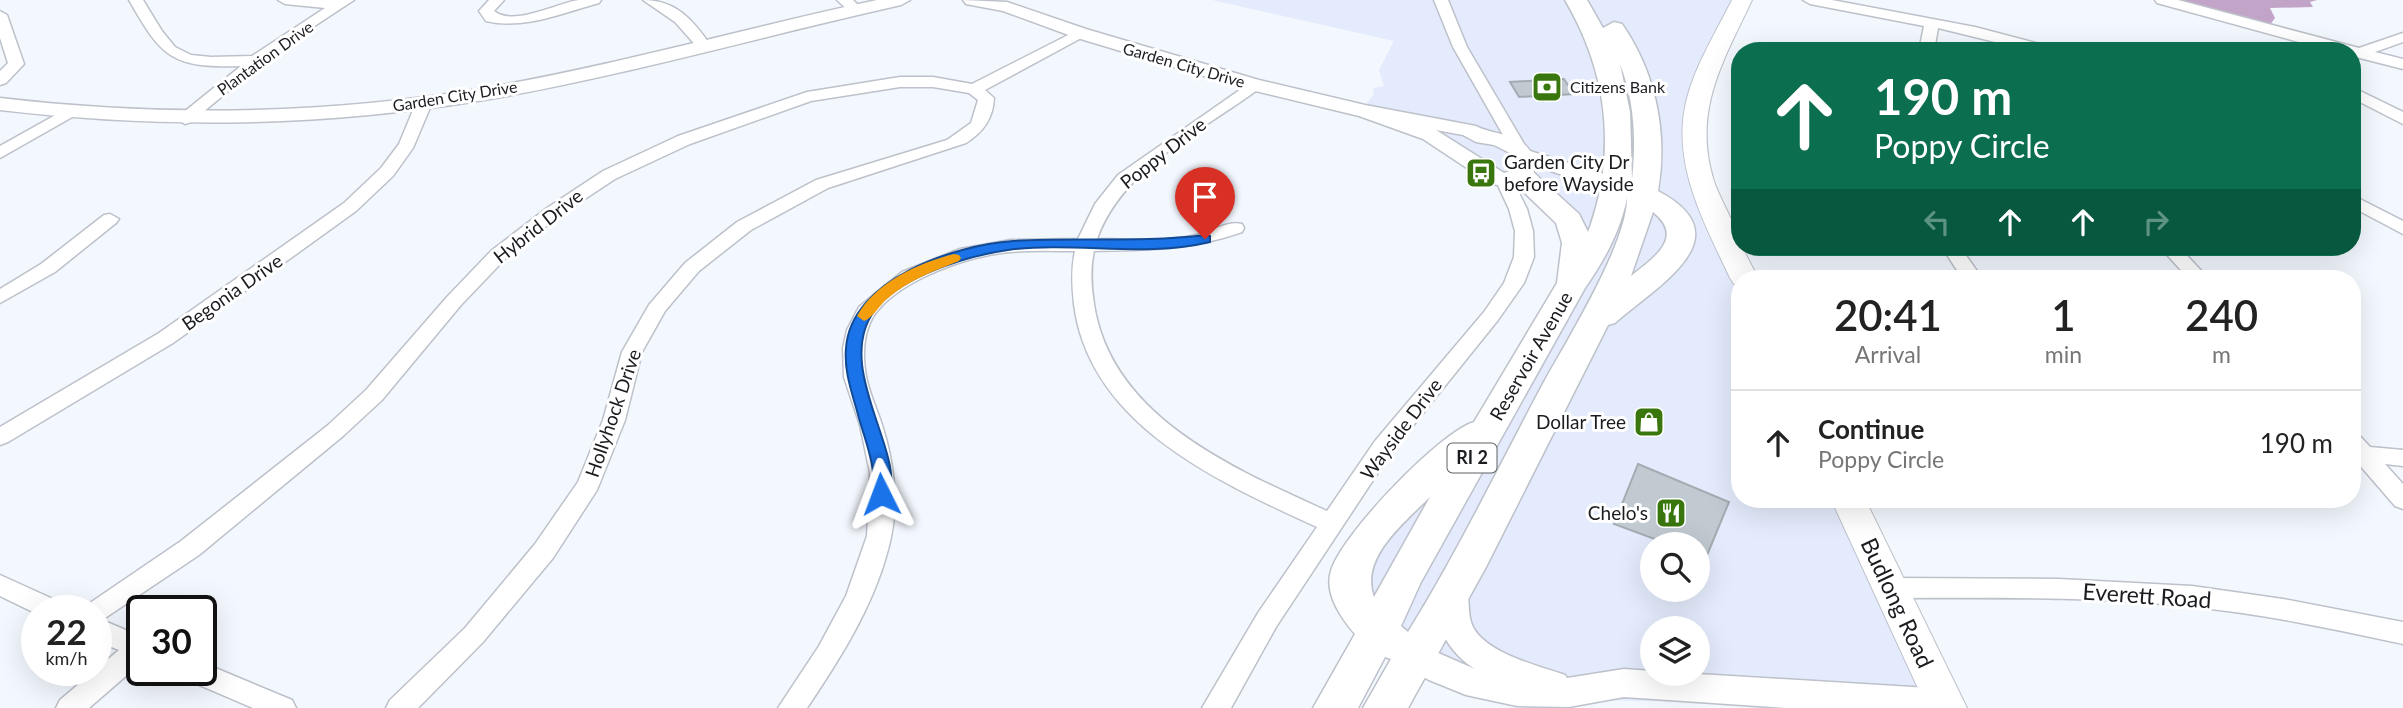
<!DOCTYPE html>
<html lang="en">
<head>
<meta charset="utf-8">
<style>
	:root { --surface:#fff; --page:#f2f2f2; --text:#222; --muted:#767676; --line:#e0e0e0 }
	body { margin:0; font-family:Lato,sans-serif; background:var(--page); color:var(--text); height:100vh; display:flex; flex-direction:column; font-size:26px; white-space:nowrap }
	* { box-sizing:border-box; margin:0 }
	p { font-size:23px; color:var(--muted) }
	.icon { flex:none; width:38px; height:38px; fill:none; stroke:currentColor; stroke-width:2; stroke-linecap:round; stroke-linejoin:round }
	.map { position:relative; flex:1; overflow:hidden }
	.details { position:absolute; left:1731px; top:270px; width:630px; height:238px; display:flex; flex-direction:column; background:var(--surface); border-radius:28px; box-shadow:0 7px 28px #0002 }
	.details>* { flex:none }
	.top-card { position:absolute; left:1731px; top:42px; width:630px; height:214px; border-radius:28px; box-shadow:0 7px 28px #0002; background:#0b6e4f; color:#fff; overflow:hidden }
	.buttons { position:absolute; left:1640px; top:532px; display:grid; gap:14px }
	.buttons a { display:grid; place-items:center; width:70px; height:70px; border-radius:50%; background:var(--surface); box-shadow:0 7px 28px #0002; font-size:35px }
	.speed { position:absolute; left:21px; top:595px; display:flex; gap:14px; font-size:35px; font-weight:700; text-align:center }
	.speed>* { display:grid; place-content:center; width:91px; height:91px; border-radius:50%; background:var(--surface); box-shadow:0 7px 28px #0002; line-height:1 }
	.speed small { font-size:18px; font-weight:400 }
	.speed .limit { border:4px solid #111; border-radius:10px; background:#fff; color:#111 }
	.pin { position:absolute; display:grid; place-items:center; width:60px; height:60px; color:#fff; margin:-72px -30px; border-radius:50% 50% 50% 0; rotate:-45deg; box-shadow:0 0 7px #0007 }
	.pin .icon { rotate:45deg }
	.me { position:absolute; width:77px; margin:-38px; rotate:357deg; stroke-linejoin:round; filter:drop-shadow(0 0 5px #0008) }
	.turn { display:flex; align-items:center; gap:24px; height:147px; padding:0 28px; font-size:32px }
	.turn .icon { width:91px; height:91px; stroke-width:2.5 }
	.turn b { display:block; font-size:49px; line-height:60px }
	.lanes { display:flex; align-items:center; height:66px; padding:0 28px; background:#0003; justify-content:center; gap:35px; direction:ltr }
	.lanes .off { opacity:.35 }
	.eta { display:flex; justify-content:space-evenly; align-items:center; height:119px; text-align:center }
	.eta b { font-size:42px; font-weight:600; line-height:49px }
	ul { padding:0; list-style:none }
	li { display:flex; align-items:center; gap:21px; height:105px; padding:0 28px; border-top:2px solid var(--line) }
	li div { flex:1 }
	li b { display:block; font-size:26px }
	li em { font-style:normal }
	.map>svg:first-child { display:block }
	.built { fill:#e4ebfc; fill-rule:evenodd }
	.forest { fill:#c1a4c7 }
	.building { fill:#c1cad1; stroke:#a4acb2; stroke-width:2 }
	.lines { fill:none; stroke-linecap:round; stroke-linejoin:round }
	.minor-casing { stroke:#bdc1ca; stroke-width:3 }
	.tertiary-casing { stroke:#bdc1ca; stroke-width:3 }
	.secondary-casing { stroke:#bdc1ca; stroke-width:2 }
	.primary-casing { stroke:#bdc1ca; stroke-width:3 }
	.minor { fill:#fff; fill-rule:evenodd }
	.tertiary { fill:#fff; fill-rule:evenodd }
	.secondary { fill:#fff; fill-rule:evenodd }
	.primary { fill:#fff; fill-rule:evenodd }
	.route { fill:#1a73e8; stroke:#114b97; stroke-width:2 }
	.slow { fill:#f59e0b }
	.labels { text-anchor:middle; stroke-width:6; stroke-linejoin:round; paint-order:stroke }
	.far-street-label { font-size:16px; fill:#1b1c20; stroke:#fff }
	.far-poi-label { font-size:16px; fill:#1b1c20; stroke:#fff; text-anchor:start }
	.shield { fill:#fff; stroke:#5f6063; stroke-width:2 }
	.shield-label { font-size:18px; font-weight:bold; fill:#1b1c20 }
	.street-label { font-size:19px; fill:#1b1c20; stroke:#fff }
	.poi-label { font-size:19px; fill:#1b1c20; stroke:#fff; text-anchor:end }
	.near-street-label { font-size:23px; fill:#1b1c20; stroke:#fff }
</style>
</head>
<body>
<div class="map">
<svg width="2403" height="708" viewBox="0 0 2403 708">
	<rect width="100%" height="100%" fill="#f3f7fe"/>
	<path class="built" d="M 1212,0 L 1741,0 L 1692,96 L 1700,189 L 1744,278 L 1740,278 L 1740,499 L 1847,499 L 1942,706 L 1578,700 L 1448,676 L 1346,579 L 1465,447 L 1580,268 L 1551,202 L 1363,108 L 1374,94 L 1373,88 L 1384,86 L 1379,70 L 1394,41 ZM 1652,544 L 1698,544 L 1698,590 L 1652,590 ZM 1652,628 L 1698,628 L 1698,674 L 1652,674 Z"/>
	<path class="forest" d="M 2161,0 L 2317,0 L 2310,2 L 2313,7 L 2270,8 L 2275,18 L 2267,29 Z"/>
	<g class="building">
		<path d="M 1564,79 L 1574,94 L 1519,97 L 1510,82 Z"/>
		<path d="M 1638,464 L 1729,502 L 1698,577 L 1698,544 L 1668,544 L 1614,524 Z"/>
	</g>
	<g class="lines">
		<g class="minor-casing">
			<g id="minor">
				<path d="M 129,0 L 143,0 L 162,31 L 175,47 L 191,55 L 211,57 L 252,56 L 325,8 L 285,4 L 278,0 L 354,0 L 278,50 L 191,122 L 185,124 L 177,119 L 179,116 L 241,66 C 172,68 162,58 129,0 Z"/>
				<path d="M 489,0 L 504,0 L 494,11 C 513,27 557,3 579,0 C 586,0 594,0 601,0 L 599,3 C 562,13 524,30 486,21 L 479,11 Z"/>
				<path d="M 643,0 C 676,0 693,20 711,46 L 709,49 L 699,49 L 675,22 Z"/>
				<path d="M 837,0 L 853,0 L 862,9 L 860,12 L 850,12 Z"/>
				<path d="M 1434,0 L 1448,0 L 1467,47 L 1527,149 L 1525,153 L 1513,153 L 1511,149 L 1453,47 Z"/>
				<path d="M 1803,0 L 1832,0 L 1975,27 L 2055,48 L 2057,51 L 2032,51 L 1938,28 L 1934,51 L 1919,51 L 1924,26 L 1810,4 Z"/>
				<path d="M 2155,0 L 2178,0 L 2359,48 L 2403,33 L 2403,42 L 2375,52 L 2403,59 L 2403,69 L 2352,56 L 2352,51 L 2332,51 L 2157,3 Z"/>
				<path d="M 0,11 L 7,15 L 24,64 L 6,83 L 0,85 L 0,71 L 8,63 L 0,38 Z"/>
				<path d="M 1080,29 L 1085,30 L 1087,33 L 1085,36 L 985,90 L 994,98 C 993,119 983,132 966,143 L 828,188 L 751,230 L 699,271 L 665,311 L 642,352 L 625,420 L 597,490 L 553,558 L 483,642 L 418,708 L 386,708 L 390,700 L 465,628 L 535,544 L 578,482 L 603,420 L 622,352 L 649,305 L 685,263 L 737,222 L 816,180 L 947,140 L 971,123 L 978,100 L 969,93 L 933,87 L 900,87 L 811,101 L 690,144 L 615,179 L 559,216 L 505,259 L 461,305 L 382,400 L 343,436 L 199,555 L 102,620 L 142,637 L 142,662 L 89,708 L 56,708 L 60,700 L 119,650 L 96,641 L 96,611 L 84,611 L 87,605 L 181,541 L 327,426 L 366,390 L 447,297 L 491,251 L 547,208 L 603,171 L 678,136 L 807,92 L 900,77 L 933,77 L 972,84 Z"/>
				<path d="M 1254,80 L 1262,85 L 1260,88 C 1202,131 1122,168 1097,239 C 1132,239 1171,243 1204,233 C 1216,229 1229,221 1242,224 L 1244,228 L 1242,232 C 1191,250 1147,250 1094,251 C 1090,269 1091,285 1094,304 C 1111,417 1234,469 1327,511 L 1375,441 L 1484,312 L 1504,283 L 1514,257 L 1515,231 L 1509,209 L 1496,181 L 1499,177 L 1511,177 L 1527,209 L 1533,231 L 1534,257 L 1524,283 L 1498,320 L 1391,453 L 1276,627 L 1231,708 L 1202,708 L 1258,613 L 1317,527 C 1219,482 1089,425 1074,304 C 1072,286 1071,269 1075,251 C 1054,251 1032,250 1011,252 C 970,255 905,278 878,310 C 863,327 862,355 866,376 C 869,392 876,407 881,422 C 893,457 899,500 891,537 C 878,599 842,656 807,708 L 778,708 L 819,646 L 846,596 L 867,536 L 870,473 L 860,425 L 844,377 L 843,348 L 847,330 L 859,307 L 902,272 L 960,249 L 1011,240 L 1078,239 L 1095,204 L 1118,175 Z"/>
				<path d="M 2352,87 L 2403,112 L 2403,124 L 2352,98 Z"/>
				<path d="M 424,98 L 432,103 L 413,148 L 393,176 L 356,211 L 173,343 L 8,442 L 0,445 L 0,427 L 159,333 L 344,203 L 381,168 L 399,144 L 416,103 Z"/>
				<path d="M 68,108 L 74,110 L 76,113 L 74,116 L 0,158 L 0,146 Z"/>
				<path d="M 2352,195 L 2403,221 L 2403,234 L 2352,207 Z"/>
				<path d="M 110,214 L 119,219 L 116,223 L 55,272 L 0,303 L 0,289 L 41,264 L 104,215 Z"/>
				<path d="M 1942,247 L 1960,247 L 1982,278 L 1962,278 Z"/>
				<path d="M 2160,247 L 2179,247 L 2208,278 L 2188,278 Z"/>
				<path d="M 2352,433 L 2360,436 L 2370,447 L 2403,450 L 2403,466 L 2385,464 L 2403,484 L 2403,509 L 2395,506 L 2357,462 L 2352,460 Z"/>
				<path d="M 0,575 L 64,604 L 68,611 L 37,611 L 37,614 L 0,596 Z"/>
				<path d="M 1889,578 L 2059,579 L 2192,586 L 2283,599 L 2403,622 L 2403,644 C 2333,629 2264,614 2193,607 C 2092,596 1990,598 1889,598 L 1880,595 L 1876,588 L 1880,581 Z"/>
				<path d="M 201,662 L 292,700 L 296,708 L 253,708 L 183,678 L 179,670 L 201,670 Z"/>
			</g>
		</g>
		<g class="tertiary-casing">
			<g id="tertiary">
				<path d="M 877,0 L 910,0 L 901,5 C 762,36 624,76 484,100 C 323,127 162,129 0,110 L 0,98 C 162,117 324,115 485,88 C 617,65 746,28 877,0 Z"/>
				<path d="M 963,0 L 1007,2 L 1086,29 L 1259,80 L 1365,105 L 1476,126 C 1493,135 1519,133 1530,151 L 1623,180 L 1626,185 L 1623,190 L 1615,192 L 1535,166 L 1532,178 L 1511,187 L 1491,184 L 1423,139 L 1359,116 L 1247,89 L 1074,37 L 1003,11 L 966,4 ZM 1436,130 L 1463,135 L 1476,142 L 1494,145 L 1510,153 L 1514,163 L 1513,170 L 1504,173 Z"/>
				<path d="M 1453,581 L 1464,584 C 1471,597 1467,609 1471,622 C 1480,652 1539,666 1565,675 L 1567,678 L 1624,669 L 1652,671 L 1652,674 L 1698,674 L 1945,689 L 1957,694 L 1962,704 L 1960,708 L 1786,708 L 1624,697 L 1569,707 L 1517,706 L 1466,695 L 1429,680 L 1403,667 L 1398,657 L 1403,647 L 1415,643 L 1475,669 C 1448,652 1425,616 1442,584 Z"/>
			</g>
		</g>
		<g class="secondary-casing">
			<g id="secondary">
				<path d="M 1732,0 L 1752,0 C 1723,62 1692,111 1714,181 C 1720,200 1739,229 1740,247 L 1742,247 L 1758,278 L 1740,278 L 1740,285 L 1734,284 L 1730,278 C 1704,222 1670,162 1687,98 C 1696,64 1716,32 1732,0 Z"/>
				<path d="M 1831,499 L 1865,499 L 1967,708 L 1927,708 Z"/>
			</g>
		</g>
		<g class="primary-casing">
			<path id="primary" d="M 1565,0 L 1587,0 L 1603,28 L 1614,22 L 1622,24 C 1656,73 1668,133 1658,191 C 1745,237 1658,285 1615,323 L 1608,325 L 1486,567 L 1408,708 L 1363,708 L 1391,659 L 1385,657 L 1358,708 L 1313,708 L 1355,634 C 1341,618 1324,593 1331,571 C 1341,535 1440,432 1474,422 L 1557,283 L 1562,243 L 1556,223 L 1507,176 L 1511,170 L 1521,168 L 1531,170 L 1579,214 L 1588,232 L 1590,227 C 1617,149 1607,71 1565,0 ZM 1620,64 C 1635,103 1636,140 1632,180 L 1630,112 ZM 1627,198 C 1628,241 1568,339 1545,380 C 1500,464 1459,550 1408,632 L 1401,626 L 1421,582 L 1585,288 C 1605,259 1620,232 1627,198 ZM 1653,212 C 1686,238 1652,259 1631,276 ZM 1430,497 L 1374,597 C 1359,558 1405,522 1430,497 Z"/>
		</g>
		<use href="#minor" class="minor"/>
		<use href="#tertiary" class="tertiary"/>
		<use href="#secondary" class="secondary"/>
		<use href="#primary" class="primary"/>
	</g>
	<path class="route" d="M 1205,235 L 1210,236 L 1210,242 C 1144,258 1075,241 1008,250 C 980,254 953,262 927,273 C 909,281 887,294 875,310 C 831,368 910,458 887,498 L 875,498 C 870,490 874,482 873,472 C 871,452 862,431 857,411 C 851,390 844,370 846,348 C 851,279 955,245 1013,241 C 1077,237 1141,243 1205,235 Z"/>
	<path class="slow" d="M 954,254 L 959,255 L 961,258 L 959,261 C 934,271 909,280 888,298 C 880,304 873,318 864,321 L 857,316 C 875,283 918,263 954,254 Z"/>
	<defs>
		<g id="bank-square" transform="scale(1.575)"><rect x="-9" y="-9" width="18" height="18" rx="4" fill="#39760e" stroke="#fff"/><path d="M-6-4H6V4H-6ZM0-2.3a2.3 2.3 0 1 0 0 4.6a2.3 2.3 0 1 0 0-4.6Z" fill="#fff"/></g>
		<g id="bus-square" transform="scale(1.575)"><rect x="-9" y="-9" width="18" height="18" rx="4" fill="#39760e" stroke="#fff"/><path d="M-5-6H5V4H4V6H2V4H-2V6H-4V4H-5ZM-3.5-4V0h7V-4ZM-3.5 1.2v1.5H-2V1.2ZM2 1.2v1.5H3.5V1.2Z" fill="#fff"/></g>
		<g id="shop-square" transform="scale(1.575)"><rect x="-9" y="-9" width="18" height="18" rx="4" fill="#39760e" stroke="#fff"/><path d="M-5-2.5h2.3a2.7 3.5 0 0 1 5.4 0H5L5.5 6h-11ZM-1.5-2.5h3a1.5 2.3 0 0 0-3 0Z" fill="#fff"/></g>
		<g id="restaurant-square" transform="scale(1.575)"><rect x="-9" y="-9" width="18" height="18" rx="4" fill="#39760e" stroke="#fff"/><path d="M-5-6h1v4h1v-4h1v4h1v-4h1v5L-1.5 .5V6h-2V.5L-5-1ZM5-6V6H3V1.5H1.5Q1.5-4 5-6Z" fill="#fff"/></g>
	</defs>
	<g fill-rule="evenodd">
		<use href="#bank-square" x="1547" y="87"/>
		<use href="#bus-square" x="1481" y="173"/>
		<use href="#shop-square" x="1649" y="422"/>
		<use href="#restaurant-square" x="1671" y="513"/>
	</g>
	<g class="labels">
		<g class="far-street-label">
			<text transform="translate(265 58) rotate(-36)" y="6">Plantation Drive</text>
			<text transform="translate(1184 65) rotate(16)" y="6">Garden City Drive</text>
			<text transform="translate(455 96) rotate(-9)" y="6">Garden City Drive</text>
		</g>
		<g class="far-poi-label">
			<text x="1570" y="93">Citizens Bank</text>
		</g>
		<rect class="shield" x="1447.5" y="443.5" width="49" height="29" rx="5"/>
		<g class="shield-label">
			<text x="1472" y="464">RI 2</text>
		</g>
		<g class="street-label">
			<text transform="translate(1163 153) rotate(-38)" y="7">Poppy Drive</text>
			<text transform="translate(538 226) rotate(-38)" y="7">Hybrid Drive</text>
			<text transform="translate(232 292) rotate(-35)" y="7">Begonia Drive</text>
			<text transform="translate(1531 356) rotate(-60)" y="7">Reservoir Avenue</text>
			<text transform="translate(613 413) rotate(-71)" y="7">Hollyhock Drive</text>
			<text transform="translate(1401 429) rotate(-53)" y="7">Wayside Drive</text>
		</g>
		<g class="poi-label">
			<text x="1504" y="169" text-anchor="start">Garden City Dr<tspan x="1504" dy="22">before Wayside</tspan></text>
			<text x="1626" y="429">Dollar Tree</text>
			<text x="1648" y="520">Chelo's</text>
		</g>
		<g class="near-street-label">
			<text transform="translate(2147 596) rotate(4)" y="8">Everett Road</text>
			<text transform="translate(1897 603) rotate(65)" y="8">Budlong Road</text>
		</g>
	</g>
</svg>
<div class="buttons">
<a><svg class="icon" aria-label="search" viewBox="0 0 24 24"><circle cx="10" cy="10" r="6"/><path d="M15 15l6 6"/></svg></a>
<a><svg class="icon" aria-label="layers" viewBox="0 0 24 24"><path d="M12 4l9 5-9 5-9-5zM3 14l9 5 9-5"/></svg></a>
</div>
<div class="speed"><div>22<small>km/h</small></div><div class="limit">30</div></div>
<div class="pin" style="left:1205px;top:239px;background:#d93025"><svg class="icon" aria-label="arrive" viewBox="0 0 24 24"><path d="M6 21V4h12l-3 4 3 4H6"/></svg></div>
<svg class="me" style="left:881px;top:494px" viewBox="-20 -20 40 40"><path d="M0-17L14 15 0 8-14 15z" fill="#1a73e8" stroke="#fff" stroke-width="4"/></svg>
<div class="top-card">
<div class="turn"><svg class="icon" aria-label="ahead" viewBox="0 0 24 24"><path d="M12 20V5M6 11l6-6 6 6"/></svg><div><b>190 m</b>Poppy Circle</div></div>
<div class="lanes"><svg class="icon off" aria-label="left" viewBox="0 0 24 24"><path d="M17 20v-9H6M10 6l-5 5 5 5"/></svg><svg class="icon" aria-label="ahead" viewBox="0 0 24 24"><path d="M12 20V5M6 11l6-6 6 6"/></svg><svg class="icon" aria-label="ahead" viewBox="0 0 24 24"><path d="M12 20V5M6 11l6-6 6 6"/></svg><svg class="icon off" aria-label="right" viewBox="0 0 24 24"><path d="M7 20v-9h11M14 6l5 5-5 5"/></svg></div>
</div>
<section class="details">
<div class="eta">
<div><b>20:41</b><p>Arrival</p></div>
<div><b>1</b><p>min</p></div>
<div><b>240</b><p>m</p></div>
</div>
<ul>
<li><svg class="icon" aria-label="ahead" viewBox="0 0 24 24"><path d="M12 20V5M6 11l6-6 6 6"/></svg><div><b>Continue</b><p>Poppy Circle</p></div><em>190 m</em></li>
</ul>
</section>
</div>
</body>
</html>
